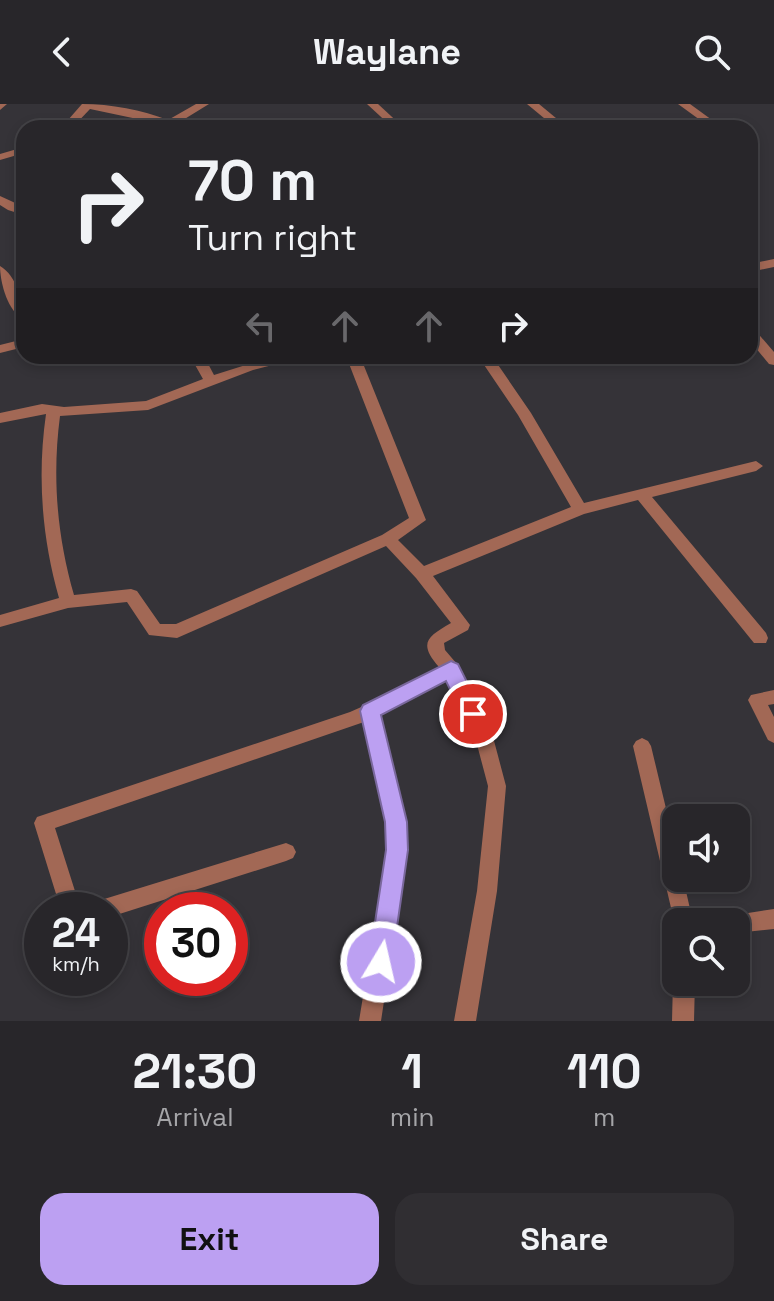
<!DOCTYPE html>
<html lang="en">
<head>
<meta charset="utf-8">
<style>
	:root { --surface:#28262a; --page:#302e32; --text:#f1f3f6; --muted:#a5a5a8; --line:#444347; --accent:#bca0f2 }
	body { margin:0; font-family:"Space Grotesk",sans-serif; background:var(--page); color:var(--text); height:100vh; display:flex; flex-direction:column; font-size:30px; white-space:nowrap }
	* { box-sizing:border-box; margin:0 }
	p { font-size:26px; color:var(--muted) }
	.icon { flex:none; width:44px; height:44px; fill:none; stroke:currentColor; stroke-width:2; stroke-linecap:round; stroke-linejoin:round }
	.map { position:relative; height:917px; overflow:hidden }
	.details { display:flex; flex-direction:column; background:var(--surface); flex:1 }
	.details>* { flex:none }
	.guide { position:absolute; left:16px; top:16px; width:742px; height:244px; border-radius:24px; box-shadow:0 4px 12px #0003,0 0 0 2px var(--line); background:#28262a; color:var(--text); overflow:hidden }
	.tools { position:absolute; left:662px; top:700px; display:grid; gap:16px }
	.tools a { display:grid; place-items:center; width:88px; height:88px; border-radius:16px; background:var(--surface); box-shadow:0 4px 12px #0003,0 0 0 2px var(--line); font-size:40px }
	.speed { position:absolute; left:24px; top:788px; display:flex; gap:16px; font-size:40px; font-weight:700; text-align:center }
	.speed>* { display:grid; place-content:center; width:104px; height:104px; border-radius:50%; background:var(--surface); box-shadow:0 4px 12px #0003,0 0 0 2px var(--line); line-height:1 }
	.speed small { font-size:20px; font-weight:400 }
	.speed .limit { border:12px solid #d22; background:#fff; color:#111 }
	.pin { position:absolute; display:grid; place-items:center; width:68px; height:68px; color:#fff; margin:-34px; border:4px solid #fff; border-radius:50%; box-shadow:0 2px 8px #0007 }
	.me { position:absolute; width:88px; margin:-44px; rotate:9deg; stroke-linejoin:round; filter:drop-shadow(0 0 6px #0008) }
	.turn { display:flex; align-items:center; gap:28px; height:168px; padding:0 40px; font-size:36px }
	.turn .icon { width:104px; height:104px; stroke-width:2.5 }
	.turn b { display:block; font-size:56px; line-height:68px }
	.lanes { display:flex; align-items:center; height:76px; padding:0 40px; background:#0003; justify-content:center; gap:40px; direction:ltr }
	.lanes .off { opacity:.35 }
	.eta { display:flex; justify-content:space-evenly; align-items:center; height:136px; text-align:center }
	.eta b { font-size:48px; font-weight:600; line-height:56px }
	.cta { display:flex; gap:16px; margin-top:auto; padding:16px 40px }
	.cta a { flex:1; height:92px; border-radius:24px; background:var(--accent); color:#111; font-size:32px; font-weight:600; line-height:92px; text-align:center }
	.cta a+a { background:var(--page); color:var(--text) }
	header { display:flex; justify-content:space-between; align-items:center; height:104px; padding:0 40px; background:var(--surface); font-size:36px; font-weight:600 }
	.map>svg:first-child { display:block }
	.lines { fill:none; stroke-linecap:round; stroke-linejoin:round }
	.minor { fill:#a26855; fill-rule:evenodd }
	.route { fill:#bca0f2; stroke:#7a689d; stroke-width:2 }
</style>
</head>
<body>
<header><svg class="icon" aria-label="back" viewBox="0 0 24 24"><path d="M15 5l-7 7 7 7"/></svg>Waylane<svg class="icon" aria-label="search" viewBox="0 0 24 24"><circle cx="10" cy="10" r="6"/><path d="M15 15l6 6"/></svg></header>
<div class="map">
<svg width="774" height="917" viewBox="0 0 774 917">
	<rect width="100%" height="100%" fill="#353338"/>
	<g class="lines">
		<g class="minor">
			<path d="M 0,0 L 7,0 L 0,6 Z"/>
			<path d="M 82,0 C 111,0 142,6 168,16 L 196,0 L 209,0 L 170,24 L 157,24 L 161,20 L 90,5 L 72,24 L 61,24 Z"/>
			<path d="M 367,0 L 378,0 L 404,24 L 393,24 Z"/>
			<path d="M 527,0 L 539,0 L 568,24 L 556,24 Z"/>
			<path d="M 678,0 L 690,0 L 723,24 L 711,24 Z"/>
			<path d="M 24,43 L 24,49 L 0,56 L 0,50 Z"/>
			<path d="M 0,92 L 24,103 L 24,111 L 8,106 L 0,101 Z"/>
			<path d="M 774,155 L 774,163 L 750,168 L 750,160 Z"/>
			<path d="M 0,162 C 16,171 24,199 24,216 C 8,208 0,179 0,162 Z"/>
			<path d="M 750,225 L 755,226 L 774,248 L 774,261 L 769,260 L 750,237 Z"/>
			<path d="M 24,235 L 24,243 L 0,249 L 0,241 Z"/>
			<path d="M 190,252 L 204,252 L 214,271 L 274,252 L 298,252 L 296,255 L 253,266 L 148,306 L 60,312 C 52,373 57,432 74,491 L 131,485 L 137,487 L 160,520 L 176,520 L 382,431 L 409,414 L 346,252 L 360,252 L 426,416 L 398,436 L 424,462 L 571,403 L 518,311 L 478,252 L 492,252 L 531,309 L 584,399 L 756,357 L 763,362 L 756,367 L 652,393 L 766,529 L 768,534 L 766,539 L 754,539 L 638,396 L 584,410 L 433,472 L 470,521 L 468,526 L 444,539 L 445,546 L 457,560 L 493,633 L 506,682 L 497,787 L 476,917 L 454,917 L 477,787 L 488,682 L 475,633 L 447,575 L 380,610 L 406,718 L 407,746 L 381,917 L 359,917 L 387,746 L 386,718 L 364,618 L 55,724 L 81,806 L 61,806 L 34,719 L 37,713 L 350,608 L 393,589 L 439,563 C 418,539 427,533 451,519 L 416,474 L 386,442 L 177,534 L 149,531 L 127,498 L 68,504 L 0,523 L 0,511 L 59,494 C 42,434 37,373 46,310 L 0,319 L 0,309 L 42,300 L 64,303 L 146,297 L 203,275 Z"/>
			<path d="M 774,586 L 774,600 L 768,601 L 774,613 L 774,639 L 768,636 L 748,596 L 751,591 Z"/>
			<path d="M 642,634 L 648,637 L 651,642 L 676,746 L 676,774 L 683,774 L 693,818 L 676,818 L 676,825 L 633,642 L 636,637 Z"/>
			<path d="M 286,739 L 293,742 L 296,748 L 293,754 L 286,757 L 110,813 L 110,806 L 91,806 L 94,799 L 101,796 Z"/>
			<path d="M 774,805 L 774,825 L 736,829 L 736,818 L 726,818 L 729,812 Z"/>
			<path d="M 676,872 L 676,878 L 695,878 L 694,917 L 672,917 L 673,878 Z"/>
		</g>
	</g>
	<path class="route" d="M 451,557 L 458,560 L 483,610 L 480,616 L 473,619 L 465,616 L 446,577 L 381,611 L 407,718 L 408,746 L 392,858 L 389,866 L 381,870 L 372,866 L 369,858 L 386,746 L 385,718 L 360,607 L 363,601 Z"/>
</svg>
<div class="tools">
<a><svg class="icon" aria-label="sound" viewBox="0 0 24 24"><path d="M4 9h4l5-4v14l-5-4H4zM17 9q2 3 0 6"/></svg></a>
<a><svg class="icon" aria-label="search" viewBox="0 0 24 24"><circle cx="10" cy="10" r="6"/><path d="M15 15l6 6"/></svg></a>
</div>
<div class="speed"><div>24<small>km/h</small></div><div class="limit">30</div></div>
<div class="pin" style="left:473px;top:610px;background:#d93025"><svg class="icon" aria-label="arrive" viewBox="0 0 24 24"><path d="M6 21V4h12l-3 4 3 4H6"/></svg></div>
<svg class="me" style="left:381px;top:858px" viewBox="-20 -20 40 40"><circle r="17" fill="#bca0f2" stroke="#fff" stroke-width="3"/><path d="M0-11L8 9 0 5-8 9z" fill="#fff"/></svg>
<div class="guide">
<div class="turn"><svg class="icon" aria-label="right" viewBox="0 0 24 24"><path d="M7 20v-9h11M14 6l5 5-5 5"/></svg><div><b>70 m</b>Turn right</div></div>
<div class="lanes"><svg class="icon off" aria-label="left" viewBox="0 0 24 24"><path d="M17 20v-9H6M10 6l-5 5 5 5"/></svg><svg class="icon off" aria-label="ahead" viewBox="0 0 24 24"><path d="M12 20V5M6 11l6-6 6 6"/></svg><svg class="icon off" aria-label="ahead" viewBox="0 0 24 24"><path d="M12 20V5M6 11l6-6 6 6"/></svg><svg class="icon" aria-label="right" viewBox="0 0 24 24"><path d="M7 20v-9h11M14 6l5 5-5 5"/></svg></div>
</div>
</div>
<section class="details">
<div class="eta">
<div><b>21:30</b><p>Arrival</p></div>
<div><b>1</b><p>min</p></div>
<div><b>110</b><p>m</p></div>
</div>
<div class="cta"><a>Exit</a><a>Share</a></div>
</section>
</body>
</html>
